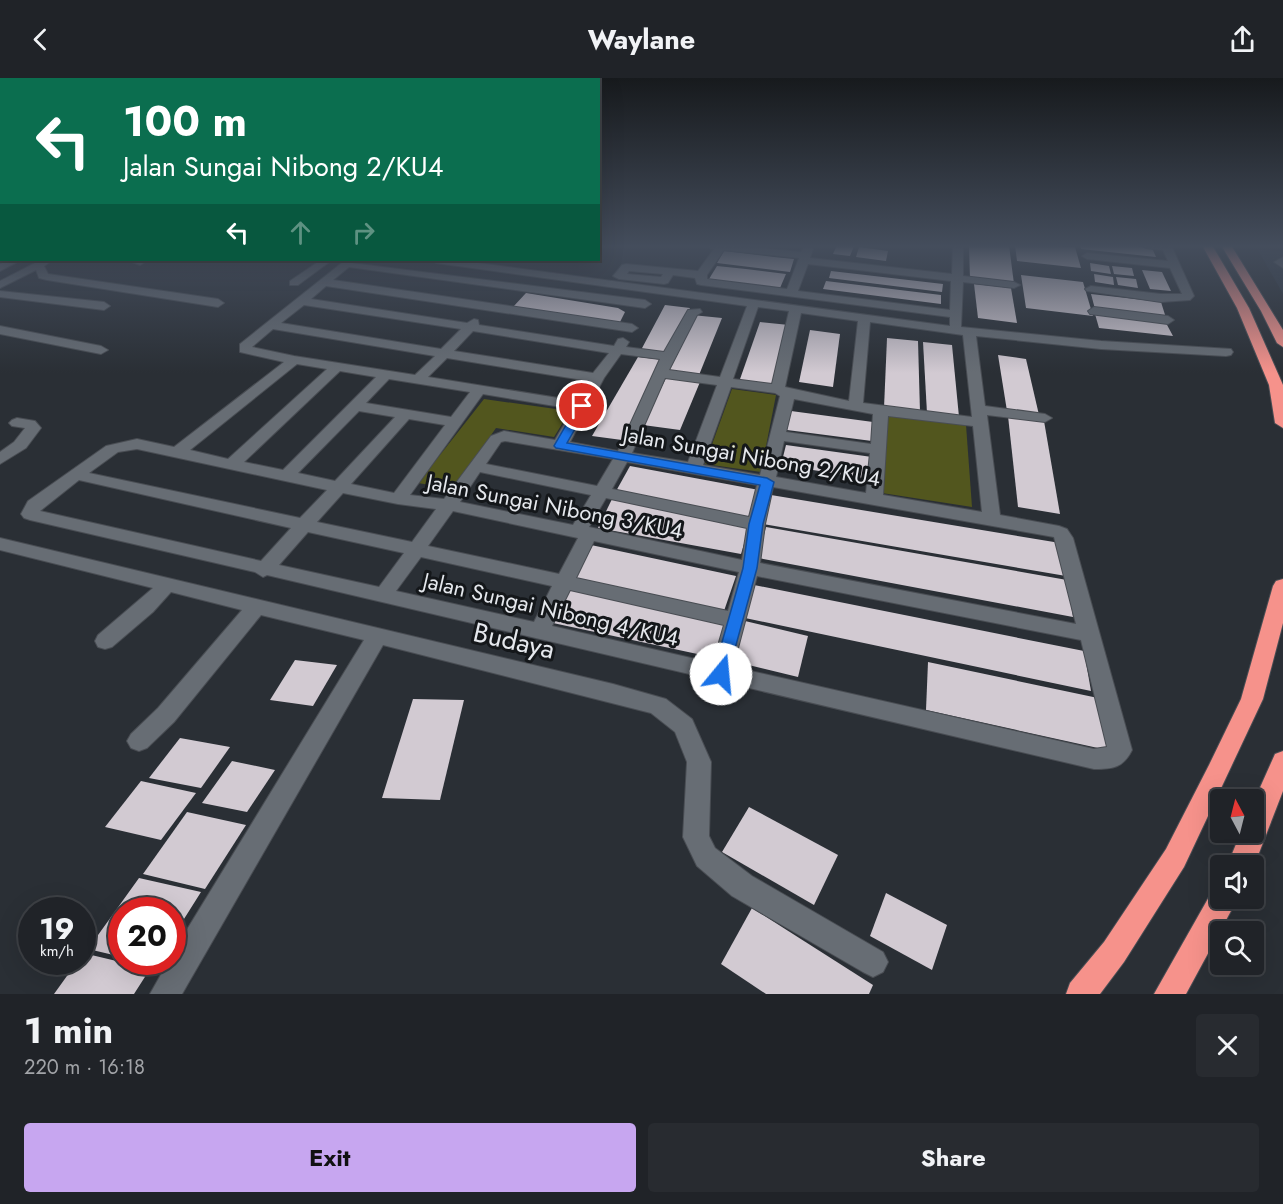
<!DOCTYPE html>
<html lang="en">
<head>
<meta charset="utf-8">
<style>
	:root { --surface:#202328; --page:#282b30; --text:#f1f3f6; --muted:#a2a4a8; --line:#3d4045; --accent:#c7a6f0 }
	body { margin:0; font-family:Jost,sans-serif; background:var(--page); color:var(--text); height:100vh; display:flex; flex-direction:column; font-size:22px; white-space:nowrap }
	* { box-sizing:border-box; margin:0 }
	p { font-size:20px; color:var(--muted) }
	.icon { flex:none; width:33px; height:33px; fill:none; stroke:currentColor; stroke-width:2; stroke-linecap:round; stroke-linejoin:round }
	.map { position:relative; height:916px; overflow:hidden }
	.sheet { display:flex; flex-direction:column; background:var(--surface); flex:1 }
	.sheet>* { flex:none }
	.guide { position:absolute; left:0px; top:0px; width:600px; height:183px; box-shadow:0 6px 24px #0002,0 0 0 2px var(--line); background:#0b6e4f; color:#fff; overflow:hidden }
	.needle { width:39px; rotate:353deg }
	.fabs { position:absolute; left:1210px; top:711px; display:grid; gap:12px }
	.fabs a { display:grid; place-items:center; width:54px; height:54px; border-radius:6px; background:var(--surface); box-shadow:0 6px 24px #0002,0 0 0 2px var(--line); font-size:30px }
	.speed { position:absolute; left:18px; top:819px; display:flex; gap:12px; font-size:30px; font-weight:700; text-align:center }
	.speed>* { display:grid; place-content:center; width:78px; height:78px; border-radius:50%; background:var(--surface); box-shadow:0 6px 24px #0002,0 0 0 2px var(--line); line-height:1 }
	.speed small { font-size:15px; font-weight:400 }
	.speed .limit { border:9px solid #d22; background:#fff; color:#111 }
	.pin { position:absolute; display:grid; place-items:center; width:51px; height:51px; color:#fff; margin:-26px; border:3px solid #fff; border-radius:50%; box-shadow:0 2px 6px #0007 }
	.me { position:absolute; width:66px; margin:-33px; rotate:17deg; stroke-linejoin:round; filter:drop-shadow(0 0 4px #0008) }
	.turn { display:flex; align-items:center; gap:21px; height:126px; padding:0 24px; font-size:27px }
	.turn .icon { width:78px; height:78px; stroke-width:2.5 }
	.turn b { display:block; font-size:42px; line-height:51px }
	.lanes { display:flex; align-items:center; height:57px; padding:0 24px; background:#0003; justify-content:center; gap:30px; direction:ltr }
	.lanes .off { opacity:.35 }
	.round { display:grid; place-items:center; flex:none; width:63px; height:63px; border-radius:6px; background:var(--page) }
	.head { display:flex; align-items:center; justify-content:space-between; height:102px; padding:0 24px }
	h1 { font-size:36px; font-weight:700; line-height:45px }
	.primary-button { display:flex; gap:12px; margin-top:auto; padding:12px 24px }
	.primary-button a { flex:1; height:69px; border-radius:6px; background:var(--accent); color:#111; font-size:24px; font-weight:700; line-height:69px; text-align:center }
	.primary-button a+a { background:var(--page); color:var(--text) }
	header { display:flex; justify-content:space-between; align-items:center; height:78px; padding:0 24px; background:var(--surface); font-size:27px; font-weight:700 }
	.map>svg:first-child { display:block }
	.built { fill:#303944 }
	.green { fill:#52561e }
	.building { fill:#d2cad2 }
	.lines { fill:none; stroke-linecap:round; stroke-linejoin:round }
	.minor-casing { stroke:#494d53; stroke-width:2 }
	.highway-casing { stroke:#494d53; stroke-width:2 }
	.minor { fill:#676d74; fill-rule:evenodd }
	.highway { fill:#f6928b; fill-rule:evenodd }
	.route { fill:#1a73e8; stroke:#114b97; stroke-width:1.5 }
	.labels { text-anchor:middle; stroke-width:6; stroke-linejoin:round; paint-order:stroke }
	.street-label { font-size:22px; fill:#e5e8ed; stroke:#14171a }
	.near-street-label { font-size:27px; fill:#e5e8ed; stroke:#14171a }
</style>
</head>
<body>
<header><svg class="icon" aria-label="back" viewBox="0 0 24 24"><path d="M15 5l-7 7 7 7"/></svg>Waylane<svg class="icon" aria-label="share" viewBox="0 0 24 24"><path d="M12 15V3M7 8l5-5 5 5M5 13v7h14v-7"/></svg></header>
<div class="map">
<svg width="1283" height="916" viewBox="0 0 1283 916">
	<rect width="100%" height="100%" fill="#2a2f35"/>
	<path class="built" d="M 1258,172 L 1283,173 L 1283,216 Z"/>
	<g class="green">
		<path d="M 732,311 L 776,317 L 761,394 L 705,386 Z"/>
		<path d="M 484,321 L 570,333 L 554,359 L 496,350 L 453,411 L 418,405 Z"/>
		<path d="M 887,337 L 966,347 L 972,429 L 882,415 Z"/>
	</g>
	<g class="building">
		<path d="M 837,167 L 854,168 L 850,178 L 833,176 Z"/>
		<path d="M 969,167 L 1009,167 L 1014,206 L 970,201 Z"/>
		<path d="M 1015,167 L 1075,169 L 1081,190 L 1017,183 Z"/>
		<path d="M 1080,167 L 1123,167 L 1152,170 L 1156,179 L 1081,171 Z"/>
		<path d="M 859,169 L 888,173 L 886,183 L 856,179 Z"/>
		<path d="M 724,173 L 774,179 L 794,181 L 790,194 L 717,185 Z"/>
		<path d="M 1090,185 L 1109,188 L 1111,196 L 1091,193 Z"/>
		<path d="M 717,188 L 746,191 L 786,196 L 780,210 L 709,201 Z"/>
		<path d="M 1112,188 L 1132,190 L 1134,198 L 1114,196 Z"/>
		<path d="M 1142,192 L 1162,194 L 1171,213 L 1150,211 Z"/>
		<path d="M 831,193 L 943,206 L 942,214 L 829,200 Z"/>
		<path d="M 1094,196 L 1113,199 L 1114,207 L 1095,204 Z"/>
		<path d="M 1021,197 L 1083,204 L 1093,238 L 1026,230 Z"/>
		<path d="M 1116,199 L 1136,201 L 1138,210 L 1118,207 Z"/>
		<path d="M 826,203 L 941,217 L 941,226 L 823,211 Z"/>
		<path d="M 974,206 L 1011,210 L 1017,245 L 978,240 Z"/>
		<path d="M 526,215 L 618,230 L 625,234 L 619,246 L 513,229 Z"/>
		<path d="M 1091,216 L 1161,224 L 1166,240 L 1095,231 Z"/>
		<path d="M 665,227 L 690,230 L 669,275 L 641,272 Z"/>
		<path d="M 1095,236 L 1166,245 L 1173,258 L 1099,250 Z"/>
		<path d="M 692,237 L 722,240 L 699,297 L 667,293 Z"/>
		<path d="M 760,244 L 789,247 L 772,308 L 739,304 Z"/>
		<path d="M 810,252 L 840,256 L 833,309 L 799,304 Z"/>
		<path d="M 887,260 L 918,263 L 920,334 L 884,330 Z"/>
		<path d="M 923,264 L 952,267 L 959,339 L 927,335 Z"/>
		<path d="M 998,277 L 1026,281 L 1039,337 L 1007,333 Z"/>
		<path d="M 638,279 L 664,282 L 622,362 L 592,358 Z"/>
		<path d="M 666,300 L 700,304 L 680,352 L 643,347 Z"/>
		<path d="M 791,333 L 873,344 L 872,363 L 787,352 Z"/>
		<path d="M 1008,338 L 1044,343 L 1060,436 L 1018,429 Z"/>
		<path d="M 786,367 L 872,379 L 870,401 L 781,387 Z"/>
		<path d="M 630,388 L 759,412 L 749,441 L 615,415 Z"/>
		<path d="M 771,417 L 1060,465 L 1066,498 L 763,446 Z"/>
		<path d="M 612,421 L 750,446 L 741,476 L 598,450 Z"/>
		<path d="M 766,449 L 1067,502 L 1073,539 L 758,480 Z"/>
		<path d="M 591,467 L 736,498 L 724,533 L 573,499 Z"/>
		<path d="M 754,507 L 1084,573 L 1091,613 L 745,540 Z"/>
		<path d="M 570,511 L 726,544 L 716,580 L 553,545 Z"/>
		<path d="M 745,543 L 808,558 L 798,599 L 732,583 Z"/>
		<path d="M 295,582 L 337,587 L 313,628 L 270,622 Z"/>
		<path d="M 928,584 L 1098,620 L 1107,672 L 926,632 Z"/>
		<path d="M 413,621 L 464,622 L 440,722 L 382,720 Z"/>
		<path d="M 180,660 L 230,669 L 201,710 L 149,700 Z"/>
		<path d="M 232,683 L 275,692 L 247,734 L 202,725 Z"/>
		<path d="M 141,703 L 196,715 L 161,762 L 105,749 Z"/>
		<path d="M 749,729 L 838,777 L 814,827 L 722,774 Z"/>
		<path d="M 187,734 L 246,747 L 205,811 L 143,796 Z"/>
		<path d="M 139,800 L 201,814 L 172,860 L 172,832 L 122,832 L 122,879 L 88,871 Z"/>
		<path d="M 886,815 L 947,847 L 932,892 L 870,858 Z"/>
		<path d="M 752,830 L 873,907 L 869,916 L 766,916 L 721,886 Z"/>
		<path d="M 83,875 L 150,891 L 134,916 L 54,916 L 77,884 L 82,884 Z"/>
	</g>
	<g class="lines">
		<g class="minor-casing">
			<g id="minor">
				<path d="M 698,167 L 729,167 L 801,174 L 804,169 L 808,168 L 813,171 L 810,180 L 952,196 L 953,167 L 963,167 L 963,198 L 1014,204 L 1020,207 L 1014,210 L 963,204 L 961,249 L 1101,263 L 1231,271 L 1233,274 L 1231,277 L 1226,278 L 1101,271 L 976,258 L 985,328 L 1045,336 L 1052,340 L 1045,344 L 987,337 L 1000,437 L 1059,448 L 1067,451 L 1073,460 L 1132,672 C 1123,690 1113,691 1094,691 L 267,497 L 263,499 L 255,494 L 30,442 L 24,440 L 21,436 L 28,423 L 106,368 L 137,361 L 174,369 L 284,284 L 240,274 L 240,266 L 343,184 L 645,222 L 651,226 L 645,230 L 349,189 L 333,202 L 632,246 L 638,250 L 632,254 L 326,208 L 311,221 L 467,245 L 474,241 L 478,242 L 479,247 L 614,268 L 618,261 L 623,260 L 629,264 L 626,269 L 664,274 L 688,232 L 700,231 L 702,234 L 697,237 L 669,292 L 720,299 L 747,228 L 436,185 L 431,182 L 456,182 L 950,248 L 950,239 L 701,207 L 697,206 L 695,200 L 673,197 L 668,205 L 664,206 L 619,201 L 613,198 L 622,187 L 626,186 L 698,193 L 714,171 ZM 724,172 L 799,180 L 787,211 L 707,201 L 707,197 ZM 808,186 L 951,203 L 950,232 L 798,213 ZM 629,193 L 663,196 L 661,199 L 627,196 ZM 304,227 L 461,251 L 441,271 L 281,245 ZM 758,229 L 789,233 L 772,306 L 733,301 ZM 801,235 L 858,243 L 849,323 L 785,309 ZM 870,244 L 963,257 L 972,339 L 863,325 ZM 273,251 L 435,278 L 415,297 L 294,278 L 252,269 ZM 473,253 L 609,275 L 593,295 L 454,273 ZM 621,276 L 660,281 L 618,373 L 570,364 L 604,300 ZM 447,280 L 589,303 L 577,323 L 428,299 ZM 297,286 L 327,291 L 228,381 L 190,372 ZM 340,293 L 376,299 L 283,392 L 244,384 ZM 665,300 L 717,307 L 688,384 L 632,375 ZM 389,301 L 470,314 L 451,339 L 366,325 ZM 731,309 L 775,315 L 780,318 L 760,397 L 703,387 ZM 483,316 L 573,331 L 555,362 L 504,353 L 491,358 L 444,421 L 410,417 ZM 794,321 L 873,336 L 871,366 L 786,354 ZM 359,333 L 395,339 L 335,403 L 298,395 ZM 888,338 L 973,348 L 982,434 L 883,417 ZM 409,341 L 445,347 L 394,415 L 351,406 ZM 505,363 L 613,381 L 597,408 L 486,386 L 501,364 ZM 784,363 L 870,375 L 866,415 L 776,399 ZM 137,371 L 327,412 L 300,440 L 89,395 L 118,374 ZM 627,384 L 757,407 L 749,439 L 612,411 ZM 480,394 L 591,417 L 573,447 L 460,424 ZM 79,402 L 291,450 L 261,483 L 40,433 ZM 773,409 L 1054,459 L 1076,546 L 760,485 L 765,446 ZM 343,415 L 398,426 L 436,431 L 412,464 L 317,444 ZM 606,420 L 747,450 L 742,482 L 589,449 ZM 453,433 L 578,460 L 559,496 L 428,468 ZM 308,454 L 404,475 L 379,509 L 279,487 ZM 594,463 L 739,494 L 728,533 L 576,500 ZM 421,479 L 552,508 L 534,544 L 396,513 ZM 757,498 L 1081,562 L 1107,669 L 1094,671 L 733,589 ZM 570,512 L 724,547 L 713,585 L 552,548 Z"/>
				<path d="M 1141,167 L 1171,167 L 1194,218 L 1190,222 L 1161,224 L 1087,213 L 1085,211 L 1091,208 L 1161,216 L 1182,216 L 1170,190 L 1087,181 L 1082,178 L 1087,175 L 1168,183 L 1163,172 L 1146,170 Z"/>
				<path d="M 1283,179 L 1283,190 L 1274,184 Z"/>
				<path d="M 9,182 L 21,182 L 0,193 L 0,186 Z"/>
				<path d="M 41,182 L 53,182 L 44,188 L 48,196 L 218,221 L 224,225 L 218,229 L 47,202 L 39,200 L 36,192 L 0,210 L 0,203 Z"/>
				<path d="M 127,182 L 143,182 L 145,184 L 140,187 Z"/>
				<path d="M 321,182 L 332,182 L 298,207 L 290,207 L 290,203 Z"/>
				<path d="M 0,213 L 104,224 L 110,228 L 104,232 L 0,219 Z"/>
				<path d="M 1094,229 L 1168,238 L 1174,242 L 1168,246 L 1090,236 L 1088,233 Z"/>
				<path d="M 0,248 L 101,268 L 108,272 L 101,276 L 0,256 Z"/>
				<path d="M 17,340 L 35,343 L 41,350 L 26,370 L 0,386 L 0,374 L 14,364 L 25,350 L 12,348 L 9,345 L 12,342 Z"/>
				<path d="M 0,460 L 613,606 L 666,621 L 692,641 L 711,684 L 709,758 L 715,770 L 752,798 L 883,874 L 888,884 L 883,894 L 873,899 L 863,894 L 732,818 L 697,788 L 683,759 L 687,684 L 675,654 L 651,635 L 383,567 L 182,916 L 150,916 L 168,884 L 172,884 L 172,876 L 364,562 L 261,537 L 174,644 L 147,670 L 139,673 L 131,670 L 127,663 L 131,656 L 158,630 L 242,532 L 171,514 L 153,534 L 112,569 L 105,571 L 98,569 L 95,563 L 98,557 L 153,510 L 0,472 Z"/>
			</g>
		</g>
		<g class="highway-casing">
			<g id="highway">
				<path d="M 1202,167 L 1212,167 L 1249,230 L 1283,307 L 1283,350 L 1275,345 L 1269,307 L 1237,230 Z"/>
				<path d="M 1221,167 L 1231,167 L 1283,252 L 1283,269 L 1277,265 L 1261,233 Z"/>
				<path d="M 1283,501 L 1283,545 L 1263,621 L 1184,789 L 1124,884 L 1100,916 L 1066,916 L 1070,905 L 1104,864 L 1166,771 L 1209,687 L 1241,621 L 1273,508 L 1276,503 Z"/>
				<path d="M 1283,673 L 1283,713 L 1254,788 L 1227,788 L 1241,754 L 1254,754 L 1254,723 L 1275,676 Z"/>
				<path d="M 1221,807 L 1221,820 L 1238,820 L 1186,916 L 1154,916 L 1214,810 Z"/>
			</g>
		</g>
		<use href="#minor" class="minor"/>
		<use href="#highway" class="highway"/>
	</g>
	<linearGradient id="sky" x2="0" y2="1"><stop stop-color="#171a1d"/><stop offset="0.57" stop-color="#444d5c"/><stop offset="1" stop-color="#444d5c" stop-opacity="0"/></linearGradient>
	<rect width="1283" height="295" fill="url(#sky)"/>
	<path class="route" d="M 582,324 L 588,328 L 567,365 L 767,400 L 774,404 L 763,446 L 757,490 L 727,600 L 721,602 L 715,600 L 713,596 L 743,490 L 749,446 L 760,407 L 556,370 L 554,368 L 577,328 Z"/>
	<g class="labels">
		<g class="street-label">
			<text transform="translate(752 378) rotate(10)" y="8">Jalan Sungai Nibong 2/KU4</text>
			<text transform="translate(555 428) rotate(11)" y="8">Jalan Sungai Nibong 3/KU4</text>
			<text transform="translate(551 531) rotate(13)" y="8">Jalan Sungai Nibong 4/KU4</text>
		</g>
		<g class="near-street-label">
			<text transform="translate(514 563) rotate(13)" y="9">Budaya</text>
		</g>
	</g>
</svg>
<div class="fabs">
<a><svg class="needle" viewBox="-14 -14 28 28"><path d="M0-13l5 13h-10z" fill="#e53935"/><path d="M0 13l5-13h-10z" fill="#a2a4a8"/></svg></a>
<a><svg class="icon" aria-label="sound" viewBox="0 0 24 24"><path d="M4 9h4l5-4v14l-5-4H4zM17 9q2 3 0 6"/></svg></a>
<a><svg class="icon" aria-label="search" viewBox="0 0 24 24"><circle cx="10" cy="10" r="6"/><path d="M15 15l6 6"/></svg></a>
</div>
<div class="speed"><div>19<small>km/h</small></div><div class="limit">20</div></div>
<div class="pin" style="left:582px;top:328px;background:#d93025"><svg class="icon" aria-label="arrive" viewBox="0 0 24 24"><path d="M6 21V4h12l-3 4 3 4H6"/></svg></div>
<svg class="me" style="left:721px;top:596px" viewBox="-20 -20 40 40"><circle r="19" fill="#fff"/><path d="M0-13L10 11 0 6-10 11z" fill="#1a73e8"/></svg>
<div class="guide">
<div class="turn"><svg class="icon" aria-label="left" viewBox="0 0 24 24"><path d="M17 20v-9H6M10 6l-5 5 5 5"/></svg><div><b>100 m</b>Jalan Sungai Nibong 2/KU4</div></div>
<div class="lanes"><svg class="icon" aria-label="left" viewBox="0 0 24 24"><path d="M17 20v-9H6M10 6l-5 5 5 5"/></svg><svg class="icon off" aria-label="ahead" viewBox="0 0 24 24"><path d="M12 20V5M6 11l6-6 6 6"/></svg><svg class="icon off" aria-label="right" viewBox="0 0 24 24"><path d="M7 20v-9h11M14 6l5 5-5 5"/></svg></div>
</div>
</div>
<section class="sheet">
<div class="head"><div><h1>1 min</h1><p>220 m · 16:18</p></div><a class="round"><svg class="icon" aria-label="close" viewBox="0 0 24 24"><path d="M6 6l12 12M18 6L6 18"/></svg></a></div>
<div class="primary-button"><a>Exit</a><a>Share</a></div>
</section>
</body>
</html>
